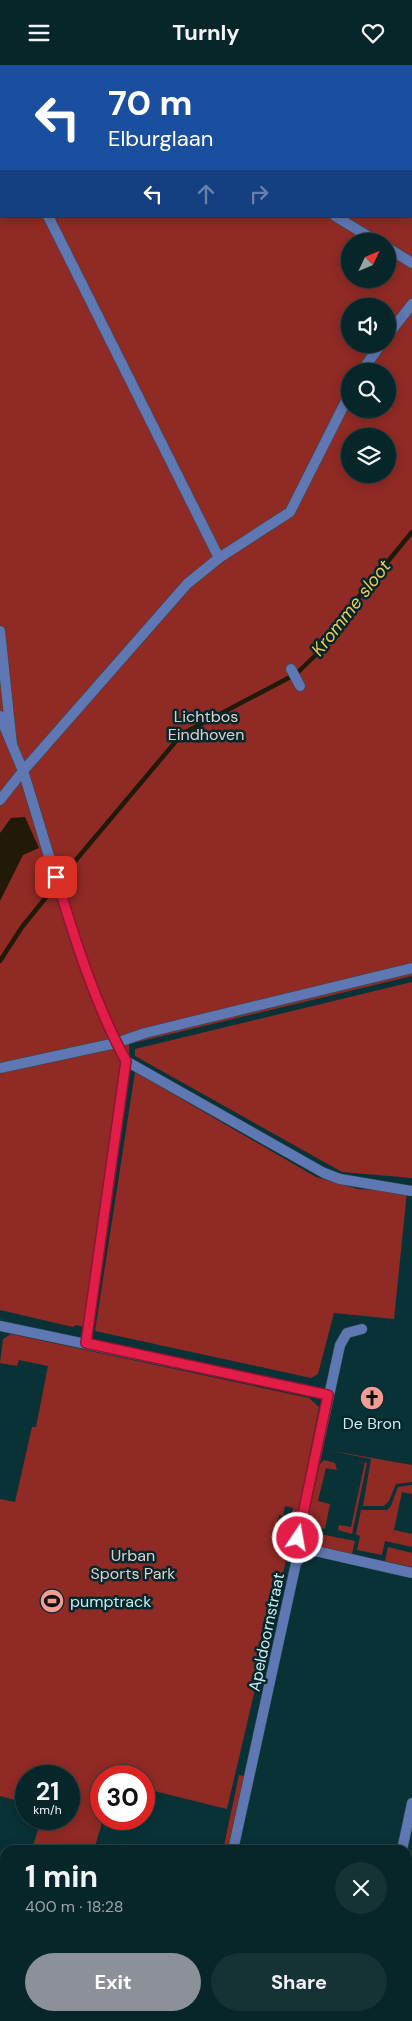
<!DOCTYPE html>
<html lang="en">
<head>
<meta charset="utf-8">
<style>
	:root { --surface:#072629; --page:#153235; --text:#f1f3f6; --muted:#98a5a8; --line:#284346; --accent:#8c9099 }
	body { margin:0; font-family:"DM Sans",sans-serif; background:var(--page); color:var(--text); height:100vh; display:flex; flex-direction:column; font-size:19px; white-space:nowrap }
	* { box-sizing:border-box; margin:0 }
	p { font-size:16px; color:var(--muted) }
	.icon { flex:none; width:28px; height:28px; fill:none; stroke:currentColor; stroke-width:2; stroke-linecap:round; stroke-linejoin:round }
	.map { position:relative; flex:1; overflow:hidden }
	.panel { position:absolute; left:0px; top:1780px; width:412px; height:176px; display:flex; flex-direction:column; background:var(--surface); border-radius:15px 15px 0 0; box-shadow:0 2px 12px #0003,0 0 0 1px var(--line) }
	.panel>* { flex:none }
	.banner { position:absolute; left:0px; top:0px; width:412px; height:152px; box-shadow:0 2px 12px #0003,0 0 0 1px var(--line); background:#1a4fa0; color:#fff; overflow:hidden }
	.needle { width:32px; rotate:46deg }
	.buttons { position:absolute; left:341px; top:168px; display:grid; gap:10px }
	.buttons a { display:grid; place-items:center; width:55px; height:55px; border-radius:50%; background:var(--surface); box-shadow:0 2px 12px #0003,0 0 0 1px var(--line); font-size:25px }
	.speed { position:absolute; left:15px; top:1700px; display:flex; gap:10px; font-size:25px; font-weight:700; text-align:center }
	.speed>* { display:grid; place-content:center; width:65px; height:65px; border-radius:50%; background:var(--surface); box-shadow:0 2px 12px #0003,0 0 0 1px var(--line); line-height:1 }
	.speed small { font-size:12px; font-weight:400 }
	.speed .limit { border:8px solid #d22; background:#fff; color:#111 }
	.pin { position:absolute; display:grid; place-items:center; width:42px; height:42px; color:#fff; margin:-21px; border-radius:10px; box-shadow:0 2px 8px #0006 }
	.me { position:absolute; width:55px; margin:-28px; rotate:12deg; stroke-linejoin:round; filter:drop-shadow(0 0 4px #0008) }
	.turn { display:flex; align-items:center; gap:18px; height:105px; padding:0 25px; font-size:22px }
	.turn .icon { width:65px; height:65px; stroke-width:2.5 }
	.turn b { display:block; font-size:35px; line-height:42px }
	.lanes { display:flex; align-items:center; height:48px; padding:0 25px; background:#0003; justify-content:center; gap:25px; direction:ltr }
	.lanes .off { opacity:.35 }
	.round { display:grid; place-items:center; flex:none; width:52px; height:52px; border-radius:26px; background:var(--page) }
	.summary { display:flex; align-items:center; justify-content:space-between; height:85px; padding:0 25px }
	h1 { font-size:30px; font-weight:700; line-height:38px }
	.cta { display:flex; gap:10px; margin-top:auto; padding:10px 25px }
	.cta a { flex:1; height:58px; border-radius:30px; background:var(--accent); color:#fff; font-size:20px; font-weight:700; line-height:58px; text-align:center }
	.cta a+a { background:var(--page); color:var(--text) }
	header { display:flex; justify-content:space-between; align-items:center; height:65px; padding:0 25px; background:var(--surface); font-size:22px; font-weight:700 }
	.map>svg:first-child { display:block }
	.green { fill:#902a25; fill-rule:evenodd }
	.water { fill:#211a09 }
	.lines { fill:none; stroke-linecap:round; stroke-linejoin:round }
	.stream { stroke:#211a09; stroke-width:4.5 }
	.street-casing { stroke:#294f54; stroke-width:11 }
	.secondary-casing { stroke:#294f54; stroke-width:11 }
	.street { stroke:#5f77b2; stroke-width:10 }
	.secondary { stroke:#84a2ee; stroke-width:10 }
	.route-casing { stroke:#92132f; stroke-width:12 }
	.route { stroke:#e11d48; stroke-width:9 }
	.labels { text-anchor:middle; stroke-width:5; stroke-linejoin:round; paint-order:stroke }
	.park-label { font-size:16px; fill:#ebcbc6; stroke:#00282d }
	.poi-label { font-size:16px; fill:#cfe9ed; stroke:#00282d }
	.street-label { font-size:16px; fill:#cfe9ed; stroke:#00282d }
	.water-label { font-size:18px; font-style:italic; fill:#f8c84d; stroke:#00282d }
</style>
</head>
<body>
<header><svg class="icon" aria-label="menu" viewBox="0 0 24 24"><path d="M4 6h16M4 12h16M4 18h16"/></svg>Turnly<svg class="icon" aria-label="heart" viewBox="0 0 24 24"><path d="M12 20l-8-8c-3-5 5-10 8-4 3-6 11-1 8 4z"/></svg></header>
<div class="map">
<svg width="412" height="1956" viewBox="0 0 412 1956">
	<rect width="100%" height="100%" fill="#093237"/>
	<g class="green">
		<path d="M 0,0 L 412,0 L 412,911 L 129,979 L 130,1007 L 90,1263 L 76,1260 L 73,1262 L 0,1245 ZM 1,1 L 411,1 L 411,151 L 1,151 ZM 350,176 L 388,176 L 388,214 L 350,214 ZM 350,241 L 388,241 L 388,279 L 350,279 ZM 350,306 L 388,306 L 388,344 L 350,344 ZM 350,371 L 388,371 L 388,409 L 350,409 Z"/>
		<path d="M 412,917 L 412,1113 L 342,1107 L 135,991 L 135,984 Z"/>
		<path d="M 135,1007 L 316,1112 L 358,1124 L 407,1127 L 394,1254 L 334,1248 L 318,1309 L 311,1313 L 95,1266 Z"/>
		<path d="M 11,1269 L 309,1333 L 319,1342 L 297,1452 L 292,1451 L 293,1443 L 285,1441 L 283,1451 L 279,1450 L 278,1455 L 295,1461 L 274,1543 L 227,1744 L 154,1726 L 152,1734 L 144,1732 L 144,1711 L 101,1711 L 103,1754 L 94,1785 L 32,1785 L 41,1754 L 69,1754 L 69,1711 L 26,1711 L 26,1738 L 0,1731 L 0,1434 L 15,1437 L 32,1362 L 36,1362 L 48,1301 L 19,1295 L 17,1301 L 0,1298 L 3,1274 Z"/>
		<path d="M 327,1385 L 412,1400 L 412,1417 L 396,1419 L 389,1436 L 384,1441 L 363,1441 L 371,1394 Z"/>
		<path d="M 324,1395 L 335,1398 L 337,1405 L 326,1403 L 318,1436 L 330,1439 L 325,1464 L 306,1460 L 320,1399 Z"/>
		<path d="M 365,1397 L 367,1398 L 352,1469 L 338,1465 L 339,1460 L 351,1462 Z"/>
		<path d="M 412,1420 L 412,1429 L 402,1427 L 394,1465 L 412,1469 L 412,1482 L 385,1476 L 382,1490 L 357,1485 L 360,1471 L 356,1469 L 361,1445 L 387,1445 L 391,1441 L 398,1422 Z"/>
		<path d="M 305,1466 L 355,1476 L 352,1489 L 308,1479 L 304,1471 Z"/>
		<path d="M 388,1482 L 412,1488 L 412,1502 L 385,1496 Z"/>
		<path d="M 239,1710 L 244,1711 L 228,1785 L 223,1785 Z"/>
	</g>
	<path class="water" d="M 25,752 L 39,783 L 23,790 L 0,836 L 0,768 L 11,753 Z"/>
	<g class="lines">
		<g class="stream">
			<path d="M 65,808 L 182,669 L 296,609 L 325,581 L 344,550 L 412,467"/>
			<path d="M 0,896 L 22,862 L 52,825"/>
		</g>
		<g class="street-casing">
			<g id="street">
				<path d="M 84,0 L 86,1"/>
				<path d="M 351,0 L 352,1"/>
				<path d="M 0,56 L 1,59"/>
				<path d="M 411,105 L 412,106"/>
				<path d="M 48,151 L 219,493"/>
				<path d="M 335,151 L 376,176"/>
				<path d="M 388,183 L 412,198"/>
				<path d="M 388,270 L 412,239"/>
				<path d="M 362,306 L 381,279"/>
				<path d="M 0,566 L 12,680"/>
				<path d="M 291,604 L 300,621"/>
				<path d="M 0,651 L 23,706 L 0,735"/>
				<path d="M 126,996 L 324,1108 L 340,1114 L 412,1126"/>
				<path d="M 0,1003 L 116,978 L 145,968 L 412,903"/>
				<path d="M 0,1261 L 328,1330"/>
				<path d="M 86,1279 L 126,996 C 78,906 54,803 23,706 L 187,519 L 219,493 L 290,447 L 350,328"/>
				<path d="M 305,1487 L 298,1473 L 340,1280 L 347,1268 L 362,1264"/>
				<path d="M 305,1487 L 311,1485 L 412,1508"/>
				<path d="M 233,1785 L 296,1498 L 305,1487"/>
				<path d="M 402,1785 L 412,1738"/>
				<path d="M 408,1817 L 412,1818"/>
				<path d="M 290,1956 L 291,1951"/>
				<path d="M 362,1956 L 363,1951"/>
			</g>
		</g>
		<g class="secondary-casing">
			<g id="secondary">
				<path d="M 0,1871 L 5,1873"/>
				<path d="M 304,1951 L 327,1956"/>
			</g>
		</g>
		<use href="#street" class="street"/>
		<use href="#secondary" class="secondary"/>
	</g>
	<g class="lines">
		<g class="route-casing">
			<path id="route" d="M 56,812 C 75,875 95,939 126,996 L 86,1278 L 328,1330 L 298,1473"/>
		</g>
		<use href="#route" class="route"/>
	</g>
	<defs>
		<g id="church-disc" transform="scale(1.25)"><circle r="9.5" fill="#f59c92" stroke="#00282d"/><path d="M-1.2-6h2.4v3.5h3.3v2.4h-3.3V6h-2.4V-.1h-3.3v-2.4h3.3Z" fill="#111"/></g>
		<g id="stadium-disc" transform="scale(1.25)"><circle r="9.5" fill="#f59c92" stroke="#00282d"/><path d="M0-5a6.5 5 0 1 0 0 10a6.5 5 0 1 0 0-10ZM-3.5-1.8h7v3.6h-7Z" fill="#111"/></g>
	</defs>
	<g fill-rule="evenodd">
		<use href="#church-disc" x="372" y="1333"/>
		<use href="#stadium-disc" x="52" y="1536"/>
	</g>
	<g class="labels">
		<g class="park-label">
			<text x="206" y="657">Lichtbos<tspan x="206" dy="18">Eindhoven</tspan></text>
			<text x="133" y="1496">Urban<tspan x="133" dy="18">Sports Park</tspan></text>
		</g>
		<g class="poi-label">
			<text x="372" y="1364">De Bron</text>
			<text x="70" y="1542" text-anchor="start">pumptrack</text>
		</g>
		<g class="street-label">
			<text transform="translate(266 1567) rotate(-78)" y="6">Apeldoornstraat</text>
		</g>
		<g class="water-label">
			<text transform="translate(351 543) rotate(-52)" y="6">Kromme sloot</text>
		</g>
	</g>
</svg>
<div class="buttons">
<a><svg class="needle" viewBox="-14 -14 28 28"><path d="M0-13l5 13h-10z" fill="#e53935"/><path d="M0 13l5-13h-10z" fill="#98a5a8"/></svg></a>
<a><svg class="icon" aria-label="sound" viewBox="0 0 24 24"><path d="M4 9h4l5-4v14l-5-4H4zM17 9q2 3 0 6"/></svg></a>
<a><svg class="icon" aria-label="search" viewBox="0 0 24 24"><circle cx="10" cy="10" r="6"/><path d="M15 15l6 6"/></svg></a>
<a><svg class="icon" aria-label="layers" viewBox="0 0 24 24"><path d="M12 4l9 5-9 5-9-5zM3 14l9 5 9-5"/></svg></a>
</div>
<div class="speed"><div>21<small>km/h</small></div><div class="limit">30</div></div>
<div class="pin" style="left:56px;top:812px;background:#d93025"><svg class="icon" aria-label="arrive" viewBox="0 0 24 24"><path d="M6 21V4h12l-3 4 3 4H6"/></svg></div>
<svg class="me" style="left:298px;top:1473px" viewBox="-20 -20 40 40"><circle r="17" fill="#e11d48" stroke="#fff" stroke-width="3"/><path d="M0-11L8 9 0 5-8 9z" fill="#fff"/></svg>
<div class="banner">
<div class="turn"><svg class="icon" aria-label="left" viewBox="0 0 24 24"><path d="M17 20v-9H6M10 6l-5 5 5 5"/></svg><div><b>70 m</b>Elburglaan</div></div>
<div class="lanes"><svg class="icon" aria-label="left" viewBox="0 0 24 24"><path d="M17 20v-9H6M10 6l-5 5 5 5"/></svg><svg class="icon off" aria-label="ahead" viewBox="0 0 24 24"><path d="M12 20V5M6 11l6-6 6 6"/></svg><svg class="icon off" aria-label="right" viewBox="0 0 24 24"><path d="M7 20v-9h11M14 6l5 5-5 5"/></svg></div>
</div>
<section class="panel">
<div class="summary"><div><h1>1 min</h1><p>400 m · 18:28</p></div><a class="round"><svg class="icon" aria-label="close" viewBox="0 0 24 24"><path d="M6 6l12 12M18 6L6 18"/></svg></a></div>
<div class="cta"><a>Exit</a><a>Share</a></div>
</section>
</div>
</body>
</html>
